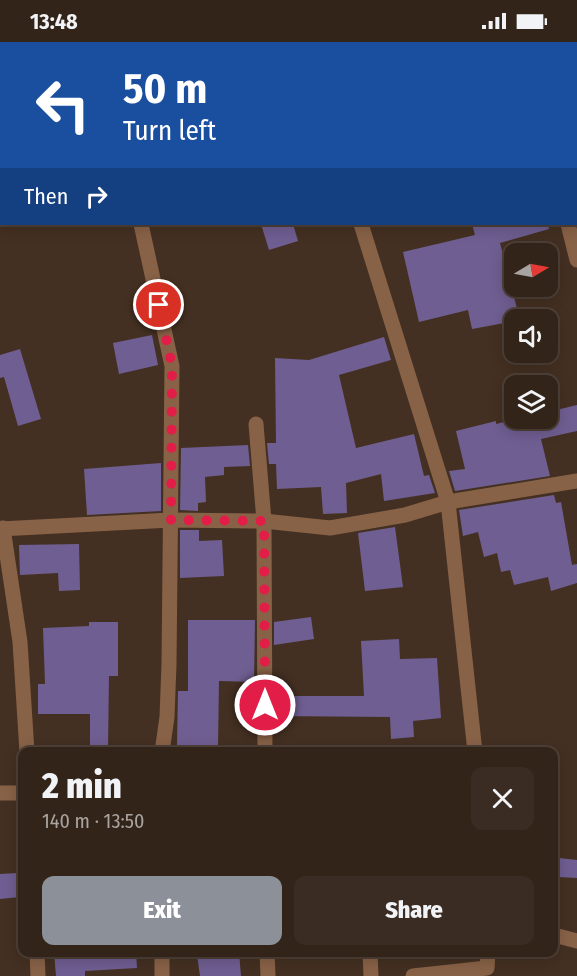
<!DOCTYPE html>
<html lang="en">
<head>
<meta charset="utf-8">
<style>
	:root { --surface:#33241a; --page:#3b2c23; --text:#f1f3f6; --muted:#a9a4a2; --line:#4e4139; --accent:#8c9099 }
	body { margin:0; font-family:"Fira Sans Condensed",sans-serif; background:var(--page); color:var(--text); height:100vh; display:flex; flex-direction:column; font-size:22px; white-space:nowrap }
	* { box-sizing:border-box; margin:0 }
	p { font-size:20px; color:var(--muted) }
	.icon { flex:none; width:33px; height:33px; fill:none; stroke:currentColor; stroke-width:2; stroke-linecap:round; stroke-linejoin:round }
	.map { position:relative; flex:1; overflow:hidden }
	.drawer { position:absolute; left:18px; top:705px; width:540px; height:210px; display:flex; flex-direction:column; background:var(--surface); border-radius:12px; box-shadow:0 3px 15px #0003,0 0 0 2px var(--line) }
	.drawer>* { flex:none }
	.banner { position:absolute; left:0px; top:0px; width:578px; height:183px; box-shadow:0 3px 15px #0003,0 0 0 2px var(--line); background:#1a4fa0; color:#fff; overflow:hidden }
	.needle { width:39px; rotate:80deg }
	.controls { position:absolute; left:504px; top:201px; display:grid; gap:12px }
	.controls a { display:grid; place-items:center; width:54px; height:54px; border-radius:12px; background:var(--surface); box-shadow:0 3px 15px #0003,0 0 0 2px var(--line); font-size:30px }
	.pin { position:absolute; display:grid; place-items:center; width:51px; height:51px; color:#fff; margin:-26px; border:3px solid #fff; border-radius:50%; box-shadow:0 2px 6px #0007 }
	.me { position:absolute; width:66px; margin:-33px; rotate:0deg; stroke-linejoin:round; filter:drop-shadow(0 0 4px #0008) }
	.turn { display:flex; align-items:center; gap:21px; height:126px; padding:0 24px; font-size:27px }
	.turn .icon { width:78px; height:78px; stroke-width:2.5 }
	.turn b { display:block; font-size:42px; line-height:51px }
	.then { display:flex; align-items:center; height:57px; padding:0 24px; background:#0003; gap:12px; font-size:22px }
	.round { display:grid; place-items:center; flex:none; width:63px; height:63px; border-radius:12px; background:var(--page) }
	.summary { display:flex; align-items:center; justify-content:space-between; height:102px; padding:0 24px }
	h1 { font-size:36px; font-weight:800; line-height:45px }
	.primary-button { display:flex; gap:12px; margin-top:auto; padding:12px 24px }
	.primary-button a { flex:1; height:69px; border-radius:12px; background:var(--accent); color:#fff; font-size:24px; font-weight:800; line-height:69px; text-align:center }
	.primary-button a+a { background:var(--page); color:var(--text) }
	.status { display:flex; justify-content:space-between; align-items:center; height:42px; padding:0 30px; background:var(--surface); direction:ltr }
	.status svg { height:16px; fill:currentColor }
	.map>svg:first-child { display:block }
	.building { fill:#6f5e91 }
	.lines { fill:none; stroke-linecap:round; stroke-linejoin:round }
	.minor { stroke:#886247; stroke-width:15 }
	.route { stroke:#e11d48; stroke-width:10; stroke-dasharray:0 18 }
</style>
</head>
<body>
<div class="status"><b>13:48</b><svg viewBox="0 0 49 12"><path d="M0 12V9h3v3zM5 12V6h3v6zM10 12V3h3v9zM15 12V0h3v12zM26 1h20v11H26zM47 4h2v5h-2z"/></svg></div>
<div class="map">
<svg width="577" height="934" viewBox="0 0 577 934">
	<rect width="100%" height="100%" fill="#443022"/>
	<g class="building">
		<path d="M 261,182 L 293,182 L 298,199 L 269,208 Z"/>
		<path d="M 472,182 L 548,182 L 549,187 L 500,201 L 520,278 L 472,287 L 468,268 L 419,280 L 403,210 L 475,193 Z"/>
		<path d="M 152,293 L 158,323 L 119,332 L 113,301 Z"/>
		<path d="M 384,295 L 391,318 L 339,333 L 356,406 L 414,392 L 424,434 L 429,433 L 435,451 L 384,459 L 381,432 L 346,441 L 347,471 L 323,472 L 321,445 L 277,447 L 276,422 L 269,422 L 267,401 L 276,401 L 275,316 L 309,318 Z"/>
		<path d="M 20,307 L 41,377 L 18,384 L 4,335 L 0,336 L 0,313 Z"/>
		<path d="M 577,363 L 577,389 L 541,397 L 550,434 L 455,449 L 449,429 L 465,427 L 456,389 L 496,379 L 496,382 L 520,376 L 548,376 L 548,370 Z"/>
		<path d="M 248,403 L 250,424 L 224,425 L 224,433 L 205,435 L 206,460 L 198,461 L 198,469 L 180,468 L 181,406 Z"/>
		<path d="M 161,421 L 161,469 L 87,473 L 84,427 Z"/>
		<path d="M 554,453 L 556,461 L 561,460 L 572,523 L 577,522 L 577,541 L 551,549 L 548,535 L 514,543 L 510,528 L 501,530 L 497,511 L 484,515 L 478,490 L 463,494 L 459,468 Z"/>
		<path d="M 395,485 L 403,545 L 365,549 L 358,491 Z"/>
		<path d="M 180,488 L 199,488 L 199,499 L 222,498 L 224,534 L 180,536 Z"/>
		<path d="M 79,502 L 80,548 L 59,549 L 58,531 L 20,533 L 19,503 Z"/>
		<path d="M 311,575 L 314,597 L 274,603 L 274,580 Z"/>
		<path d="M 188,578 L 255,578 L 254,640 L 219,639 L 218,704 L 177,703 L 178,649 L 188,649 Z"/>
		<path d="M 89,580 L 118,580 L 118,634 L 109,634 L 108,706 L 90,706 L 90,672 L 38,672 L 38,642 L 45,642 L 43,586 L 89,584 Z"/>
		<path d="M 399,597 L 400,617 L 437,616 L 441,676 L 413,679 L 414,695 L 391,697 L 390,675 L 275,674 L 274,654 L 364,654 L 361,599 Z"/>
		<path d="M 559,816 L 577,818 L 577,836 L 558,835 Z"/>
		<path d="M 18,831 L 20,855 L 0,857 L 0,832 Z"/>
		<path d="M 54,910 L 136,910 L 137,926 L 85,929 L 85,934 L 56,934 Z"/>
		<path d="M 223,910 L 239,910 L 241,934 L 200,934 L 197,913 Z"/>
	</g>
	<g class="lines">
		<g class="minor">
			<path d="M 301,0 L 302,2"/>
			<path d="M 141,182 L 172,324 L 169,622 L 167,675 L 162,710"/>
			<path d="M 361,182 L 448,460 L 475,710"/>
			<path d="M 568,182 L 577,218"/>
			<path d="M 256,382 L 264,479 L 265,710"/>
			<path d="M 3,486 L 20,600 L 27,710"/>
			<path d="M 0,487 L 171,478 L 264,479 L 330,486 L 405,473 L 448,460 L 577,439"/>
			<path d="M 0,751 L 22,751"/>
			<path d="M 554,893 L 577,899"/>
			<path d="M 37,910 L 38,934"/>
			<path d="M 162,910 L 162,934"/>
			<path d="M 267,910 L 268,934"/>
			<path d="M 370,910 L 371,934"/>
			<path d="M 413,934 L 487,926 L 488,910"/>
		</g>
	</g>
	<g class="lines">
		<path class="route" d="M 159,263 L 172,324 L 171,478 L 264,479 L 265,663"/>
	</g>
</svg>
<div class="controls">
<a><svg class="needle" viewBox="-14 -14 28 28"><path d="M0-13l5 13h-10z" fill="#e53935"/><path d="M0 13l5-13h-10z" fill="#a9a4a2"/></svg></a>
<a><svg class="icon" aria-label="sound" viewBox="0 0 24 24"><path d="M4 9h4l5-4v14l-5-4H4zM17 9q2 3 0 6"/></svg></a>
<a><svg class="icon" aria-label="layers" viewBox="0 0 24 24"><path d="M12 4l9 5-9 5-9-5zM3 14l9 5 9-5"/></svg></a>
</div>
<div class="pin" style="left:159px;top:263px;background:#d93025"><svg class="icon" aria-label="arrive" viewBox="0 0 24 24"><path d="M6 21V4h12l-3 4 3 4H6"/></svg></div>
<svg class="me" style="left:265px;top:663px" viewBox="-20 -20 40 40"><circle r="17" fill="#e11d48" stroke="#fff" stroke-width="3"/><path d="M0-11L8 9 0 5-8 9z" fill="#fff"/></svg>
<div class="banner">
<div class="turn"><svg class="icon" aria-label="left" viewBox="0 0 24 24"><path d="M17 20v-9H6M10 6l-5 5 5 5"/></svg><div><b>50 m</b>Turn left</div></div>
<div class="then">Then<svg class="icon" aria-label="right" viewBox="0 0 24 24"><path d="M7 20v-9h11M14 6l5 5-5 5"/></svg></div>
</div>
<section class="drawer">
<div class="summary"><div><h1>2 min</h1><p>140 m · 13:50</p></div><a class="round"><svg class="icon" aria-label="close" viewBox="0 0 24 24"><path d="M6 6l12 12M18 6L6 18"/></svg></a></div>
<div class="primary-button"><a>Exit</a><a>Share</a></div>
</section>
</div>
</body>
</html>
